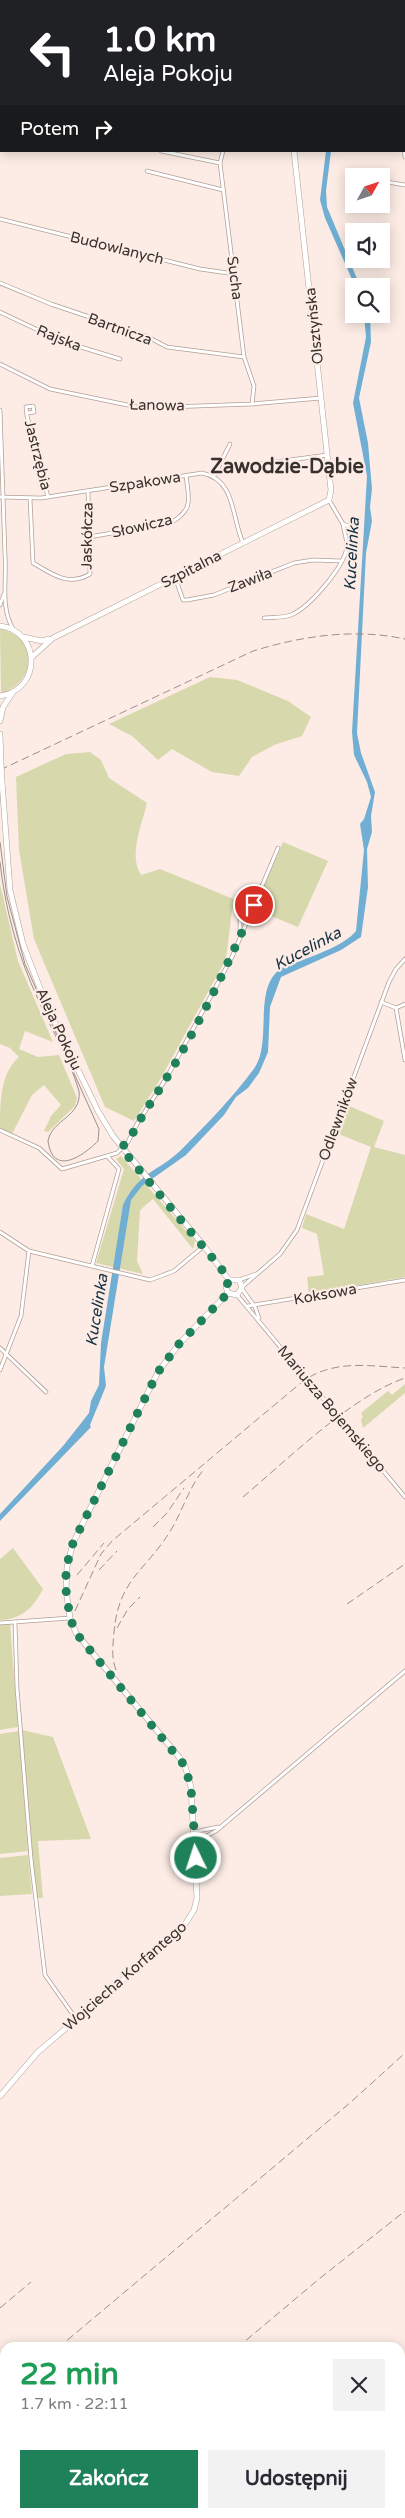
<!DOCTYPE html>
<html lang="pl">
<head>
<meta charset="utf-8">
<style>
	:root { --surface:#fff; --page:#f2f2f3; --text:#2b2b33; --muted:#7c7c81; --accent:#1f8159 }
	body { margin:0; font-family:"Varela Round",sans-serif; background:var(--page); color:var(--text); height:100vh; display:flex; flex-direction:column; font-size:19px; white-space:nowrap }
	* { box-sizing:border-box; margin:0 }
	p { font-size:16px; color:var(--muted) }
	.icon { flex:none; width:28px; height:28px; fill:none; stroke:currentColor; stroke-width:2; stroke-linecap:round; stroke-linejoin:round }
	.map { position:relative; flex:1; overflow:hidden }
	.sheet { position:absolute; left:0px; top:2342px; width:405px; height:176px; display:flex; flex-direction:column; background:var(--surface); border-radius:15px 15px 0 0; box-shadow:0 2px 12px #0003 }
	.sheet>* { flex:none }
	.top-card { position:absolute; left:0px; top:0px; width:405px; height:152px; box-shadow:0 2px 12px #0003; background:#202124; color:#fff; overflow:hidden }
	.needle { width:32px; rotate:50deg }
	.buttons { position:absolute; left:345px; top:168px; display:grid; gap:10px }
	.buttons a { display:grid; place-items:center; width:45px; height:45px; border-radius:0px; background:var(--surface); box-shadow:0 2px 12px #0003; font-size:25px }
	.pin { position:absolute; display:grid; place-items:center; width:42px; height:42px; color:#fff; margin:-21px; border:2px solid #fff; border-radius:50%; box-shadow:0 1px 5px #0007 }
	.me { position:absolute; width:55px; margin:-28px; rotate:356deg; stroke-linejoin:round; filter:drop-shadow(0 0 4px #0008) }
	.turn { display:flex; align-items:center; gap:18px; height:105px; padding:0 20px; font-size:22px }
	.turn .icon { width:65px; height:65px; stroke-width:2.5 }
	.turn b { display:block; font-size:35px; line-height:42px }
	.then { display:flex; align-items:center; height:48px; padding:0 20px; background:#0003; gap:10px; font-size:19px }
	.round { display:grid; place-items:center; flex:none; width:52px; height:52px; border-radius:0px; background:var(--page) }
	.summary { display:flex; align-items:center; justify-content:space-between; height:85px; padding:0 20px }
	h1 { font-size:30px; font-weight:700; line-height:38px; color:#1e9e55 }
	.action { display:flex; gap:10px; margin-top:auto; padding:10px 20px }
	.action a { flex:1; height:58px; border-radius:0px; background:var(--accent); color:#fff; font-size:20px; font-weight:700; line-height:58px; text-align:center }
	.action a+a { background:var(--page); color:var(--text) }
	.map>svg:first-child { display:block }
	.green { fill:#d7d9ad }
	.water { fill:#70aed4 }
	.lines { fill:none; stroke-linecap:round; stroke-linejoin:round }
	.street-casing { stroke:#b29f97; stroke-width:4.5 }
	.secondary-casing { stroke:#b29f97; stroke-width:6 }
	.street { stroke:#fff; stroke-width:3 }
	.secondary { stroke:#fff; stroke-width:5 }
	.tram { stroke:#9c908b; stroke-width:1 }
	.rail { stroke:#9c908b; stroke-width:1; stroke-dasharray:8 4; stroke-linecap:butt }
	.secondary-bridge-casing { stroke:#b29f97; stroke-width:6; stroke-linecap:butt }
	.secondary-bridge { stroke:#fff; stroke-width:5 }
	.route { stroke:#1f8159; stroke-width:9; stroke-dasharray:0 16.2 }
	.labels { text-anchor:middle; stroke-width:4.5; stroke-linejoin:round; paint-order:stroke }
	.street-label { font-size:15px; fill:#39312e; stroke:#fcece5 }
	.water-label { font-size:16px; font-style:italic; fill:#153142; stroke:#fcece5 }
	.district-label { font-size:20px; font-weight:bold; fill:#39312e; stroke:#fcece5 }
</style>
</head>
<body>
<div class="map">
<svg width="405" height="2518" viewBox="0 0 405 2518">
	<rect width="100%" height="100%" fill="#fcece5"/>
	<g class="green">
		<path d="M 0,629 C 39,637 38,681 1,693 Z"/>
		<path d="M 210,677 L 237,680 L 288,701 L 311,717 L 302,736 L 274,745 L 252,757 L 239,776 L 212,772 L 172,749 L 158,760 L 132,736 L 109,724 Z"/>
		<path d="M 90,752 L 101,760 L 109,778 L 147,803 C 142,825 128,855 141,875 L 160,869 L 236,900 L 232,910 L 226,959 L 161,1078 L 134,1121 L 105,1107 L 34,939 L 19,850 L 16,777 L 66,754 Z"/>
		<path d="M 283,842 L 328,861 L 298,927 L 254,909 Z"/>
		<path d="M 0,884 L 18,961 L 53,1042 L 25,1031 L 19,1049 L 38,1057 L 59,1055 L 77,1098 L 75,1106 L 48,1132 L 44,1131 L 51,1116 L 61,1105 L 44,1085 L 32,1095 L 12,1134 L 0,1129 C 0,1104 0,1073 19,1057 L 10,1048 L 0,1044 Z"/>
		<path d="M 347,1105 L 384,1121 L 374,1147 L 405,1155 L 405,1277 L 309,1294 L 307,1277 L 324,1275 L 317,1234 L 302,1228 L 306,1214 L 344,1229 L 371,1147 L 336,1133 Z"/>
		<path d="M 121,1156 L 195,1241 L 193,1249 L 153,1199 L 140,1210 L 137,1261 L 143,1274 L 96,1263 L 124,1169 L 116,1159 Z"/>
		<path d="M 405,1384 L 405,1393 L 363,1428 L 361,1419 L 363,1417 L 361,1413 L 388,1391 L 392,1395 Z"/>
		<path d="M 13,1548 L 43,1589 C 33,1608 22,1619 0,1620 L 0,1559 Z"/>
		<path d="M 10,1623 L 18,1727 L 0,1730 L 0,1624 Z"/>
		<path d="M 22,1730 L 53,1737 L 91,1839 L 38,1841 L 43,1898 L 36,1898 L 21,1737 Z"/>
		<path d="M 19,1731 L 28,1851 L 0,1854 L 0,1734 Z"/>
		<path d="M 28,1855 L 32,1894 L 0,1896 L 0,1858 Z"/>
	</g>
	<g class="water">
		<path d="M 326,151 L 331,151 L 326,191 L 327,207 L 360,286 L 355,286 L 325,218 L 320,200 Z"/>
		<path d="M 364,314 L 370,314 L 371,342 L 359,398 L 368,443 L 372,489 L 370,507 L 372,521 L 366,553 L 357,733 L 361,753 L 375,792 L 371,816 L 372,832 L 367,849 L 368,887 L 361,937 L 341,950 L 281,977 L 270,1007 L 268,1052 L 259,1073 L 248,1088 L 236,1097 L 224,1115 L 186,1155 L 142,1186 L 131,1200 L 104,1367 L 106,1386 L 90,1425 L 91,1427 L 0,1521 L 0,1514 L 63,1446 L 89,1413 L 91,1401 L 99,1385 L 101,1343 L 123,1205 C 140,1170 159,1172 182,1149 C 207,1124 232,1098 253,1070 C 274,1044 251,987 282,968 C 284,966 289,966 292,964 C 310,957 344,946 356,931 L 364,850 L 360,824 L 364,819 L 371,797 L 367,782 L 354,755 L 352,732 L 367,476 L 353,403 L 366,337 Z"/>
	</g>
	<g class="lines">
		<g class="street-casing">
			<g id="street">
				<path d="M 387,0 L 387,1"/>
				<path d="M 0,3 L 1,3"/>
				<path d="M 0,116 L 1,117"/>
				<path d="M 404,148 L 405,157"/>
				<path d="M 161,151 L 220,163"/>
				<path d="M 223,151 L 220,163 L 244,357 L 254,386 L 252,404"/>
				<path d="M 147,171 L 223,190"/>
				<path d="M 351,176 L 354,176"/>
				<path d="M 381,181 L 405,185"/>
				<path d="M 0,219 L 200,269 L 235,274"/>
				<path d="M 0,283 L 51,304 L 146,336 L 167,347 L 244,357"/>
				<path d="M 0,312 L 61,341 L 120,359"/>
				<path d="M 0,364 L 50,389 L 142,408 L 252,404 L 321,398"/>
				<path d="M 0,410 C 2,458 3,506 5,555 C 7,580 0,606 13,629"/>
				<path d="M 28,413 L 34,412 L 33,406 L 26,407 L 27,416 L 48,497"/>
				<path d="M 253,465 L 327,455"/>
				<path d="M 214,476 L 230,444"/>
				<path d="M 0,497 L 41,498 L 202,473 C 236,480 231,516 243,543"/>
				<path d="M 30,498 L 33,563 C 52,574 68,587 90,574 L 88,491"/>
				<path d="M 329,500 L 343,524 L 351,527"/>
				<path d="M 89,537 L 170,523 C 194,510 189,499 186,476"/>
				<path d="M 175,577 L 183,600 L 187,600 L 214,595 L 294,563 L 313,560 L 342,561"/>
				<path d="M 0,605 L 4,594"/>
				<path d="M 264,618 C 272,617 283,618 291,615 C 310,607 344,567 347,547 C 347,539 344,531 343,524"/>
				<path d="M 240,935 L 240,920 L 245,900"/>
				<path d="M 381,1002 L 396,1008 L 405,1060"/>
				<path d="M 396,1008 L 405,1004"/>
				<path d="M 0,1130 L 39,1148 L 62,1169 L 117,1153 L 128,1142 L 137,1124 L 167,1077 L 232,957 L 278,848"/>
				<path d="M 0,1232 L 29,1251 L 150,1280 L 174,1271 L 204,1246"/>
				<path d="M 92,1266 L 119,1169 L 108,1157"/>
				<path d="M 239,1280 L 256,1274"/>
				<path d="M 242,1287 L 280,1254 L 297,1230 L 389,982 L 396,969 L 405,959"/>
				<path d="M 242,1289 L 255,1307 L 259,1318"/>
				<path d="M 237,1295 L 405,1497"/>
				<path d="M 248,1306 L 405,1280"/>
				<path d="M 0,1348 L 46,1392"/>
				<path d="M 0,1370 L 21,1316 L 29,1251"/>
				<path d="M 15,1622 L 17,1688 L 31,1859 L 45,1975 L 76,2019"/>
				<path d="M 0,1623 L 70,1618"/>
				<path d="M 194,1832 L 218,1827"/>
				<path d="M 195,1842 L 216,1831 L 405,1671"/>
				<path d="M 400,2482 L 405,2478"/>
				<path d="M 357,2518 L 362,2514"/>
			</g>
		</g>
		<g class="secondary-casing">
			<g id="secondary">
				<path d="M 187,0 L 189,1"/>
				<path d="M 290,0 L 290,1"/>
				<path d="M 0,626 C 41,631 42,690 0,696"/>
				<path d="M 23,637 L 42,641 L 49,639"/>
				<path d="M 32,657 L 53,638 L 329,500 L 331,490 L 294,151"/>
				<path d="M 0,721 L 3,707 L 13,692"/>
				<path d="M 0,734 L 1,762"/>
				<path d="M 2,782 L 10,890 L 23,944 L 46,1004 L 98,1111 L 113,1136 L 204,1246 L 229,1280"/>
				<path d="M 228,1293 L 237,1295 L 242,1287 L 239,1280 L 229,1280"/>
				<path d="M 228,1293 L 226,1287 L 229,1280"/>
				<path d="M 0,2096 L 38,2052 L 182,1929 L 194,1910 L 197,1898 L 191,1787 L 185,1766 L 179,1757 L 76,1633 L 70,1618 L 66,1590 L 67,1567 L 73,1543 L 158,1372 L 179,1344 L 228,1293"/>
			</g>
		</g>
		<use href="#street" class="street"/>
		<use href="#secondary" class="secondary"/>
		<path class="tram" d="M 0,842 L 7,897 L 25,964 L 99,1129 L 98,1141 C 83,1156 53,1177 48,1141 C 52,1119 82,1117 79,1091 C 71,1062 50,1027 38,999 C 18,956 5,909 0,862"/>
		<g class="rail">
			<path d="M 0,770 L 253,651 C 302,636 354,628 405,639"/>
			<path d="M 243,1497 C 287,1460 352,1396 405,1378"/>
			<path d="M 153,1527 L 167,1513 L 184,1488"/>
			<path d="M 99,1570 L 117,1551"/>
			<path d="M 77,1575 L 104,1543"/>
			<path d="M 347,1604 L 405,1564"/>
			<path d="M 75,1611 L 101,1554 L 112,1541 L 302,1382 C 333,1359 369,1366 405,1368"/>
			<path d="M 117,1628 L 128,1609 L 140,1597"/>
			<path d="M 116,1670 C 111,1657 113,1645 114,1632 C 119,1578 146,1571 171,1530 C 183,1510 189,1487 204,1469"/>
			<path d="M 0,2308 L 31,2282"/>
			<path d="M 58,2348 L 351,2102 L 405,2053"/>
			<path d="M 237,2348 L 319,2279 L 405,2211"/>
			<path d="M 0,2396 L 5,2392"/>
			<path d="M 400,2442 L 405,2438"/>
			<path d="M 400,2454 L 405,2450"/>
			<path d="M 57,2518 L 60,2514"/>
			<path d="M 79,2518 L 85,2514"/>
			<path d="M 318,2518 L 323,2514"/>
			<path d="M 329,2518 L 335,2514"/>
		</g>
		<g class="secondary-bridge-casing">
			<path id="secondary-bridge" d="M 1,762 L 2,782"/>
		</g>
		<use href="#secondary-bridge" class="secondary-bridge"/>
	</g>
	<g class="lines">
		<path class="route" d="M 196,1858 L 191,1788 L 185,1766 L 76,1633 L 70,1618 L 66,1590 L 66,1568 L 73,1543 L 158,1372 L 179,1344 L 228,1293 L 226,1287 L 229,1280 L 220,1267 L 121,1148 C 132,1138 138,1122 146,1110 C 189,1046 223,976 254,905"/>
	</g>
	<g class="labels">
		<g class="street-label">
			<text transform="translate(117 248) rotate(14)" y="5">Budowlanych</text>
			<text transform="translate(235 278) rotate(83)" y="5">Sucha</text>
			<text transform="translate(314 326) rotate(-96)" y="5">Olsztyńska</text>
			<text transform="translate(120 329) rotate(20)" y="5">Bartnicza</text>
			<text transform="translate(59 338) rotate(22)" y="5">Rajska</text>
			<text transform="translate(157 405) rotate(1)" y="5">Łanowa</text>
			<text transform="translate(38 455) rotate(76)" y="5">Jastrzębia</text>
			<text transform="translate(145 482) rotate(-9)" y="5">Szpakowa</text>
			<text transform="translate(142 526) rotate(-13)" y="5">Słowicza</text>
			<text transform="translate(87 536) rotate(-89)" y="5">Jaskółcza</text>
			<text transform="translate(191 569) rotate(-27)" y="5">Szpitalna</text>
			<text transform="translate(250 580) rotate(-21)" y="5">Zawiła</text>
			<text transform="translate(59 1029) rotate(65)" y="5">Aleja Pokoju</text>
			<text transform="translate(338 1119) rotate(-70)" y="5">Odlewników</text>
			<text transform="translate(325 1294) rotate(-10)" y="5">Koksowa</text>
			<text transform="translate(332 1409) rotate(50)" y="5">Mariusza Bojemskiego</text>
			<text transform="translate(125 1976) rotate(-41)" y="5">Wojciecha Korfantego</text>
		</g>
		<g class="water-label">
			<text transform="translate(351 554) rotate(-87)" y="6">Kucelinka</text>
			<text transform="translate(307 948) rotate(-28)" y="6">Kucelinka</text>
			<text transform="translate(96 1310) rotate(-81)" y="6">Kucelinka</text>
		</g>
		<g class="district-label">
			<text x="287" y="473">Zawodzie-Dąbie</text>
		</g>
	</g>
</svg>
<div class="buttons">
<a><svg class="needle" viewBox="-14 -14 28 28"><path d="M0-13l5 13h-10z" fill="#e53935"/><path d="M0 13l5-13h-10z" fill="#7c7c81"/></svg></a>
<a><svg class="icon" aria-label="sound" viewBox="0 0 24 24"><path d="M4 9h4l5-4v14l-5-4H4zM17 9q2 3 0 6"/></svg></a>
<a><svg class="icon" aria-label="search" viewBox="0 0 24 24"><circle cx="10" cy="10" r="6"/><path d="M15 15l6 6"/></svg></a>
</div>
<div class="pin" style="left:254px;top:905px;background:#d93025"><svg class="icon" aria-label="arrive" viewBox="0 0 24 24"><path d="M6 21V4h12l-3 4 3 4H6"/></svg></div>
<svg class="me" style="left:196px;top:1858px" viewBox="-20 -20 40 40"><circle r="17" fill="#1f8159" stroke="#fff" stroke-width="3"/><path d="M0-11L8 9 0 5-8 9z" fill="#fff"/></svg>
<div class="top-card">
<div class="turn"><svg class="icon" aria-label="left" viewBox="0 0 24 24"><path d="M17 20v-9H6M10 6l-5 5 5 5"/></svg><div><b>1.0 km</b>Aleja Pokoju</div></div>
<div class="then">Potem<svg class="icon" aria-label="right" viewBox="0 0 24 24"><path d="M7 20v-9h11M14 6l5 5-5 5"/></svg></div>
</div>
<section class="sheet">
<div class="summary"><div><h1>22 min</h1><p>1.7 km · 22:11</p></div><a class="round"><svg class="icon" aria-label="close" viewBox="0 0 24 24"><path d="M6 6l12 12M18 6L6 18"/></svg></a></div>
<div class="action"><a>Zakończ</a><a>Udostępnij</a></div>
</section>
</div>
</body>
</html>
